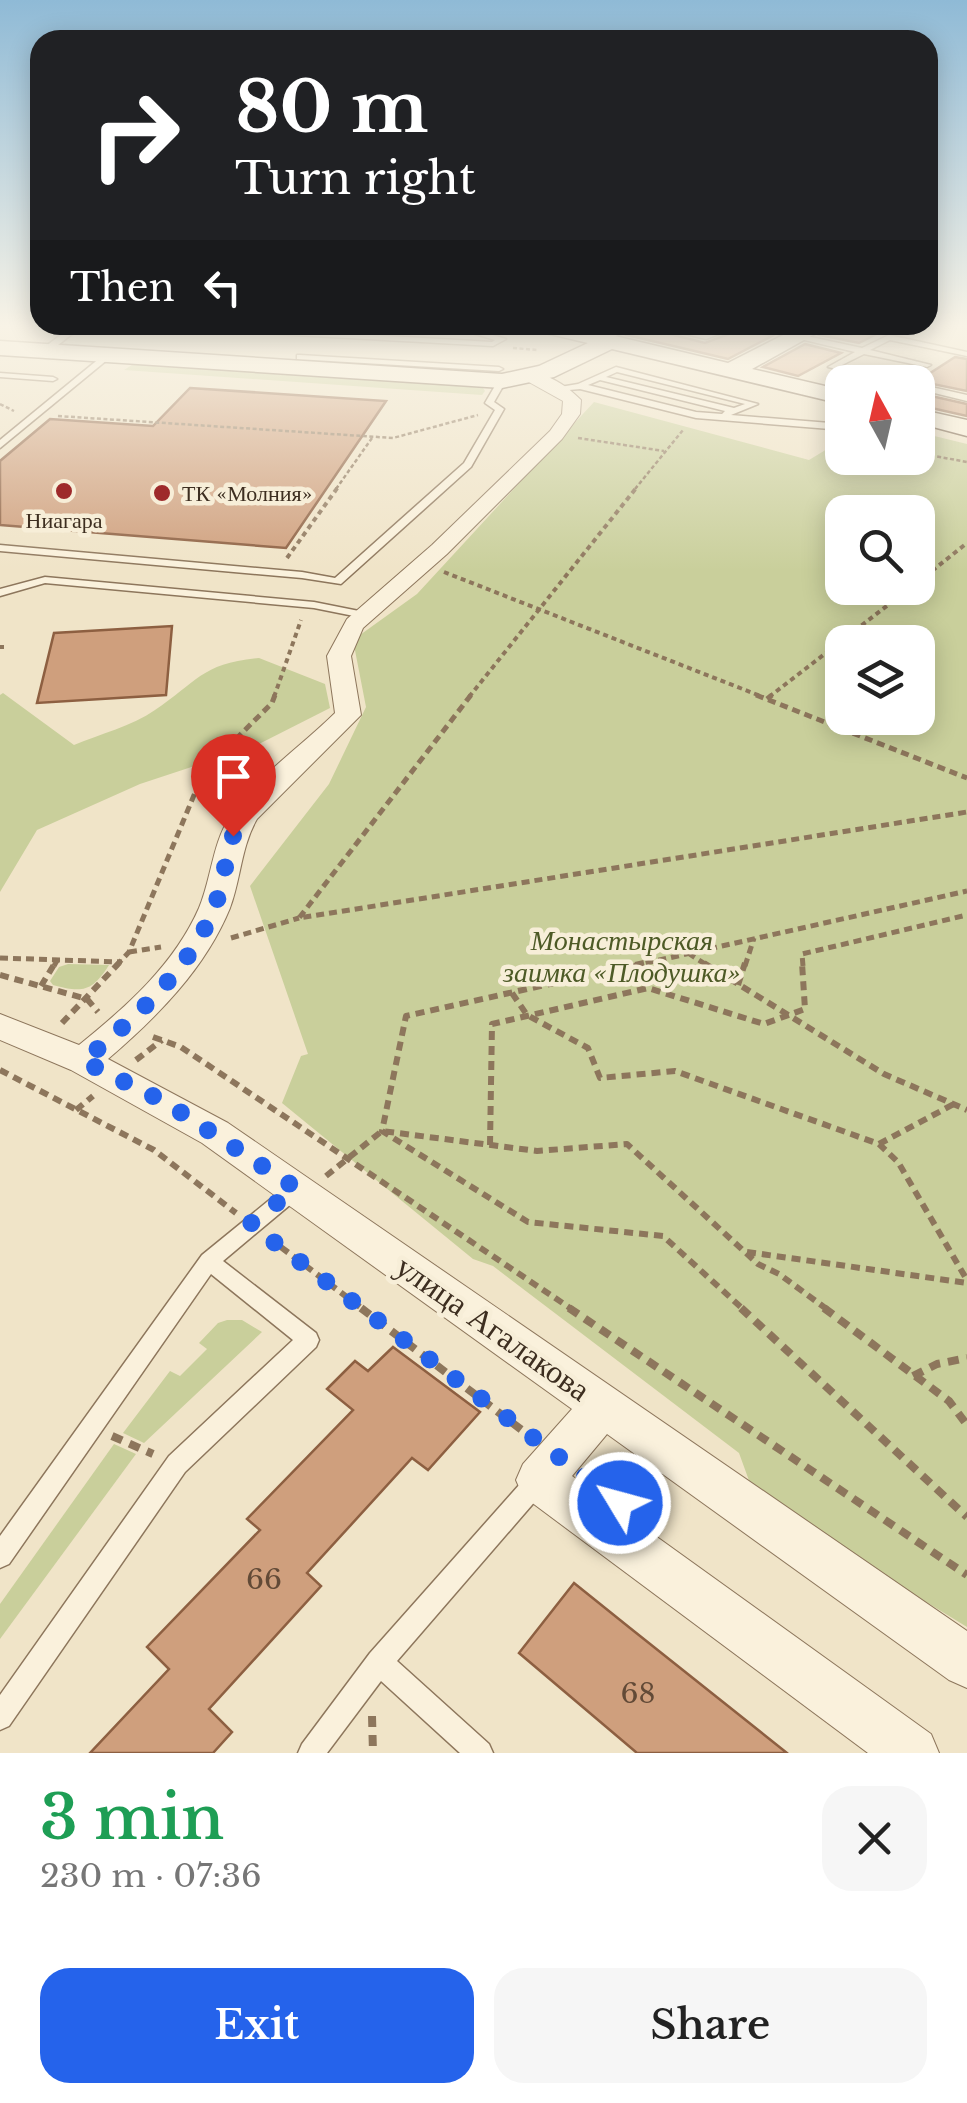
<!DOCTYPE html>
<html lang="en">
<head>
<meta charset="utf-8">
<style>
	:root { --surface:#fff; --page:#f6f6f6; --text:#222; --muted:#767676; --accent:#2563eb }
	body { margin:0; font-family:"Libre Baskerville",serif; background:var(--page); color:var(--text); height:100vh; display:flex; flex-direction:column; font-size:38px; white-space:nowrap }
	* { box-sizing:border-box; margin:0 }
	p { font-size:32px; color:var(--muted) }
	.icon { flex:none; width:55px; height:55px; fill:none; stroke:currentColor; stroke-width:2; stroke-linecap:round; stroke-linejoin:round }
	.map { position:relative; height:1753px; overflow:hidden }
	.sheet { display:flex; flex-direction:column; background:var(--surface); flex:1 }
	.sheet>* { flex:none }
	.top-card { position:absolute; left:30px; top:30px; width:908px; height:305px; border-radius:30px; box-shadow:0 5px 25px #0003; background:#202124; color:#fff; overflow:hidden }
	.needle { width:65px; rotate:352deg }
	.tools { position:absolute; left:825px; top:365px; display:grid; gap:20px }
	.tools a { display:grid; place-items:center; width:110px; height:110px; border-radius:20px; background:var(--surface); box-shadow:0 5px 25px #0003; font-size:50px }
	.pin { position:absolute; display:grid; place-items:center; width:85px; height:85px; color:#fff; margin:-102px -42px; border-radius:50% 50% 50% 0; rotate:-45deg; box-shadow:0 0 10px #0007 }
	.pin .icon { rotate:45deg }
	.me { position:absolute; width:110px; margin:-55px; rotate:307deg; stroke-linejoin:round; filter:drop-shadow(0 0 8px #0008) }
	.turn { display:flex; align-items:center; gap:35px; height:210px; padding:0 40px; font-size:45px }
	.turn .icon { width:130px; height:130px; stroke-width:2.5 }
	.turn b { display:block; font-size:70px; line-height:85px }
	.then { display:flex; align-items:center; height:95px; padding:0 40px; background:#0003; gap:20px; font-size:38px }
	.round { display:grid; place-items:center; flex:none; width:105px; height:105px; border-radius:30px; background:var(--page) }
	.overview { display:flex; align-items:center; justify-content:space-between; height:170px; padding:0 40px }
	h1 { font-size:60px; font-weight:600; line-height:75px; color:#1e9e55 }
	.primary-button { display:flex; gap:20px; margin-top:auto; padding:20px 40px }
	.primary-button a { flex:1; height:115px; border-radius:30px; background:var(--accent); color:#fff; font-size:40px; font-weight:600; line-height:115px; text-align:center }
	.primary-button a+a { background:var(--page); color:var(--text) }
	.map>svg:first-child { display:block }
	.green { fill:#c9cf9b; fill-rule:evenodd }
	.building { fill:#cf9f7d; stroke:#8d5f41; stroke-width:2.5 }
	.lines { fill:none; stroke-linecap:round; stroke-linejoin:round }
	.lane-casing { stroke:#8d765c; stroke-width:3 }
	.street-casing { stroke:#8d765c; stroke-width:2 }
	.secondary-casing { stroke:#6f573f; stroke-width:3 }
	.path-far4 { stroke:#8d765c; stroke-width:2.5; stroke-dasharray:4 2.5; stroke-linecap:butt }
	.path-far3 { stroke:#8d765c; stroke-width:4; stroke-dasharray:5 4; stroke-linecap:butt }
	.path-far2 { stroke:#8d765c; stroke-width:5; stroke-dasharray:8 5; stroke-linecap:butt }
	.path-far1 { stroke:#8d765c; stroke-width:6; stroke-dasharray:9 6; stroke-linecap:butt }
	.path { stroke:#8d765c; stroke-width:8; stroke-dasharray:11 8; stroke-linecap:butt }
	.lane { fill:#faf1dc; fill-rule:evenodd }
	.street { fill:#faf1dc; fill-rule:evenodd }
	.secondary { fill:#faf1dc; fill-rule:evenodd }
	.route { stroke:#2563eb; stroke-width:18; stroke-dasharray:0 32.4 }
	.poi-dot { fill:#9e2a2b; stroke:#f7eed8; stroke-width:4 }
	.labels { text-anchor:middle; stroke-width:9; stroke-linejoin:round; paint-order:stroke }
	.far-poi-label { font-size:22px; fill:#3d2e20; stroke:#f7eed8; text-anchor:start }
	.park-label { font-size:28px; font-style:italic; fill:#4d5a26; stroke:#f7eed8 }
	.near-number-label { font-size:28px; fill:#624a37 }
	.near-street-label { font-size:32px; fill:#3d2e20; stroke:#f7eed8 }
</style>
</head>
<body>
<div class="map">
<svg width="967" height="1753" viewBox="0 0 967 1753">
	<rect width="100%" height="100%" fill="#f0e4c8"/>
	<g class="green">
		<path d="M 138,361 L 481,385 L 485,391 L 482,395 L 124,370 Z"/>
		<path d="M 594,402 L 809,460 L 842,440 L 842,458 L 918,458 L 918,432 L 967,444 L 967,1627 L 755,1497 L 739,1453 L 493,1266 L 473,1259 L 282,1103 L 301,1056 L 308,1054 L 250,886 L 329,784 L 366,707 L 353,640 L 417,594 ZM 842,512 L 918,512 L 918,588 L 842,588 ZM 842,642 L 918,642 L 918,718 L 842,718 Z"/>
		<path d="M 259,658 L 325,684 L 330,708 L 255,746 L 140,784 L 37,830 L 0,892 L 0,695 L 3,693 L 74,745 C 100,734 132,726 155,710 C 197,682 202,663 259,658 Z"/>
		<path d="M 68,964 L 109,965 C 92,992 82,993 53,985 L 50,981 L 59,967 Z"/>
		<path d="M 227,1320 L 242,1320 L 262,1332 L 144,1443 L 123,1433 L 170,1371 L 180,1376 L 207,1349 L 199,1343 L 218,1323 Z"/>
		<path d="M 114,1444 L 136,1454 L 0,1639 L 0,1604 Z"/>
	</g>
	<g class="building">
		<path d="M 638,326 L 705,343 L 742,329 L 772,336 L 728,359 L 627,335 Z"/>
		<path d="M 833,326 L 892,326 L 859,343 L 820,335 Z"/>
		<path d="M 805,344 L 841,353 L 798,376 L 763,367 Z"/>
		<path d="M 955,357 L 967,359 L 967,391 L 918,381 Z"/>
		<path d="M 190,388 L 386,401 L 286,548 L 0,525 L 0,461 L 50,419 L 153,426 Z"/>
		<path d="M 918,393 L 967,404 L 967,416 L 918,405 Z"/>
		<path d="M 172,626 L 166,695 L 37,703 L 54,633 Z"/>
		<path d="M 393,1347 L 480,1412 L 428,1470 L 412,1458 L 307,1573 L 321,1586 L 209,1709 L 232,1732 L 213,1753 L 90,1753 L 169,1669 L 147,1647 L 260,1530 L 247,1519 L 353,1410 L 327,1389 L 355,1361 L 368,1371 Z"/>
		<path d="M 574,1583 L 630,1628 L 787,1753 L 637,1753 L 519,1653 Z"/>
	</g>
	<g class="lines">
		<g class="lane-casing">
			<g id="lane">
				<path d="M 73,326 L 82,326 L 48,353 L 42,353 L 42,349 Z"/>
				<path d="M 167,326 L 213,326 L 492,342 L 495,340 L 449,326 L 462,326 L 506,339 L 493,346 L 171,328 Z"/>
				<path d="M 625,326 L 635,326 L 606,341 L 599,339 Z"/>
				<path d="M 652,326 C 670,326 691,335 705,335 C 717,334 727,326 740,326 L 706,339 Z"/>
				<path d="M 745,326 L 760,326 L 862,348 L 889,335 L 967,352 L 967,356 L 890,340 L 870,350 L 931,365 L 927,367 L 864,354 L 840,366 L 904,382 L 891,382 L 828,367 L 855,352 Z"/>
				<path d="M 106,353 L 113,355 L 0,448 L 0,440 Z"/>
				<path d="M 300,355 L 499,367 L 503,369 L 499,371 L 297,359 L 297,355 Z"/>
				<path d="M 616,367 L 758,404 L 731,415 L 830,423 L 834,426 L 830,429 L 696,418 L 580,389 L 558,391 L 554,388 L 578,384 ZM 617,372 L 745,404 L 734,408 L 606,377 ZM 600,380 L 725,411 L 722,414 L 696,412 L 588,385 Z"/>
				<path d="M 0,373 L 53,377 L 57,379 L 53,381 L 0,377 Z"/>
				<path d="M 499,379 L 506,381 L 494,402 L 504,409 L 471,467 L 341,584 L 302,578 L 0,551 L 0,545 L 302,572 L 335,578 L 464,463 L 495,410 L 485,403 Z"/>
				<path d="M 918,384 L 967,395 L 967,401 L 918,389 Z"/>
				<path d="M 45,577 L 314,602 L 364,612 L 370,615 L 364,618 L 314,608 L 45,583 L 0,596 L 0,589 Z"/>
				<path d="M 296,1181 L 303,1184 L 306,1189 L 303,1194 L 223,1261 L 316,1333 L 319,1340 L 316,1347 L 185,1472 L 9,1726 L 0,1730 L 0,1695 L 169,1456 L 293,1340 L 211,1274 L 9,1564 L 0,1568 L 0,1536 L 202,1255 L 289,1184 Z"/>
				<path d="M 536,1472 L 544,1475 L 548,1483 L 544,1491 L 397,1661 L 489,1744 L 493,1753 L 460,1753 L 381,1681 L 327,1753 L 298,1753 L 302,1744 L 370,1653 L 528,1475 Z"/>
			</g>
		</g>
		<g class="street-casing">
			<path id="street" d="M 527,373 C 547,372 567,386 581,400 L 580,414 L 562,439 L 447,554 L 363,628 L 351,656 L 361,715 L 257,819 C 241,847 241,879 230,908 C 205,969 157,1017 108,1059 L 228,1123 L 967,1631 L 967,1688 L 949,1680 L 607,1434 L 572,1476 L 931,1734 L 939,1753 L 868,1753 L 523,1496 L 516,1480 L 523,1464 L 572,1409 L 202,1143 L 71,1070 L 0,1040 L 0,1014 L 79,1045 C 126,1007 174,965 199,908 C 212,877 212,843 231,815 C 259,774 301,747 335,713 L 327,656 L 347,619 L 432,545 L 550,431 L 562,414 L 563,401 L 527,381 Z"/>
		</g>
		<g class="secondary-casing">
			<g id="secondary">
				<path d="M 534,326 L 573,326 L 728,363 L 801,326 L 829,326 L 752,369 L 842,390 L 842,404 L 612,349 L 554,377 L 502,388 L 0,355 L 0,341 L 502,374 L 539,366 L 588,343 L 537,331 Z"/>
				<path d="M 918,409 L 967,420 L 967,436 L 918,423 Z"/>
			</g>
		</g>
		<g class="path-far4">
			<path d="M 513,348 L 537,350"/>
			<path d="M 0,404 L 14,411"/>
			<path d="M 58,416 L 393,438 L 478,415"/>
			<path d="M 578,438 L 664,451"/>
			<path d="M 918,453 L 967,462"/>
			<path d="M 336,489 L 372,438"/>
			<path d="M 635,489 L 683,430"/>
		</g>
		<g class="path-far3">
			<path d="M 287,558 L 338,487"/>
			<path d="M 444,572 L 763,697"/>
			<path d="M 918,582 L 967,543"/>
			<path d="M 0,647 L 4,647"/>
			<path d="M 274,697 L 301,620"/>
			<path d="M 469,697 L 637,487"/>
			<path d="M 769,697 L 910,588"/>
		</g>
		<g class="path-far2">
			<path d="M 471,695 L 299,918 L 967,812"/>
			<path d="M 756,695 L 967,778"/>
			<path d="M 767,699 L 772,695"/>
			<path d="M 231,938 L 299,918"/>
			<path d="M 129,952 L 161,947"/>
			<path d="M 688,953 L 708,966"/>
			<path d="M 0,958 L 122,962"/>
			<path d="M 54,966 L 58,959"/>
			<path d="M 116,966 L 129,952 L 204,771 L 272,703 L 275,695"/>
			<path d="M 633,966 L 967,891"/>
			<path d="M 745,966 L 754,938"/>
			<path d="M 803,966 L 802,954 L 967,915"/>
		</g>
		<g class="path-far1">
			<path d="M 644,963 L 406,1016 L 382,1131 L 528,1222 L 663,1236 L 744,1310"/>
			<path d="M 704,963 L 884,1074 L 967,1110"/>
			<path d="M 0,975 L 87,999 L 98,1012"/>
			<path d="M 738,985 L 745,963"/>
			<path d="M 41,986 L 55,963"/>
			<path d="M 512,993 L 527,1015 L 588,1048 L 600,1078 L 675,1071 L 879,1144 L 898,1162 L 967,1280"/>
			<path d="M 62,1023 L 119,963"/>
			<path d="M 153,1037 L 181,1047 L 573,1310"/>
			<path d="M 136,1060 L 162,1040"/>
			<path d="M 0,1070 L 154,1150 L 236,1213"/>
			<path d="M 76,1110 L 93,1096"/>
			<path d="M 879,1144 L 954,1104"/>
			<path d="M 490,1145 L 492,1024 L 648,988 L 764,1024 L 805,1009 L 802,963"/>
			<path d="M 326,1176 L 382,1131 L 537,1151 L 627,1144 L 758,1264 L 779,1274 L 828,1310"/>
			<path d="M 269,1238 L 364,1310"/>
			<path d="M 747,1252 L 967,1283"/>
		</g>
		<g class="path">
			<path d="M 361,1308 L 531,1437"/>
			<path d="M 569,1308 L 967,1575"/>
			<path d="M 741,1308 L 967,1517"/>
			<path d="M 824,1308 L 949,1401 L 967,1425"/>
			<path d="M 913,1376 L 937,1364 L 967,1358"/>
			<path d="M 112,1436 L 153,1454"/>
			<path d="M 372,1716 L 373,1753"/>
		</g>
		<use href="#lane" class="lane"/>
		<use href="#street" class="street"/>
		<use href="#secondary" class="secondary"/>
	</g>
	<linearGradient id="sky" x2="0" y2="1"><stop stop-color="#8fbad6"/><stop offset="0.57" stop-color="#f8f3e6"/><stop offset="1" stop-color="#f8f3e6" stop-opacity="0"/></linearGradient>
	<rect width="967" height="571" fill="url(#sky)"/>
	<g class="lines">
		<path class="route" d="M 233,836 C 225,860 223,887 213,911 C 188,971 133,1020 83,1061 L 165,1102 L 296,1188 L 250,1224 L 620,1503"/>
	</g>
	<g class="poi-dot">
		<circle cx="64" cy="491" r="10"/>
		<circle cx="162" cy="493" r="10"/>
	</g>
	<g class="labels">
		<g class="far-poi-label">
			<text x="182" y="501">ТК «Молния»</text>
			<text x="64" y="528" text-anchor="middle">Ниагара</text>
		</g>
		<g class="park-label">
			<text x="622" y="950">Монастырская<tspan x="622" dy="32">заимка «Плодушка»</tspan></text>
		</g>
		<g class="near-number-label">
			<text x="264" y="1589">66</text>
			<text x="638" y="1703">68</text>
		</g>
		<g class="near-street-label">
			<text transform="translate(493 1328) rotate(35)" y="11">улица Агалакова</text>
		</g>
	</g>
</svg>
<div class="tools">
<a><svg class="needle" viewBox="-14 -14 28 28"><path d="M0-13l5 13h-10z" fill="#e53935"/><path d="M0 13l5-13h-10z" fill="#767676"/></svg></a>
<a><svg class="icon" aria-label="search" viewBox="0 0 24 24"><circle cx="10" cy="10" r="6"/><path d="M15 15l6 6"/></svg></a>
<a><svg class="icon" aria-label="layers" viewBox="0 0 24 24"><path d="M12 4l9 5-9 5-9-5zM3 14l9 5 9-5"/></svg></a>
</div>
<div class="pin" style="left:233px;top:836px;background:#d93025"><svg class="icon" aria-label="arrive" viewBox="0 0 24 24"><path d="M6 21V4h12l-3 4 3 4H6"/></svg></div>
<svg class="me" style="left:620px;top:1503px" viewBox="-20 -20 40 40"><circle r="17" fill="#2563eb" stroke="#fff" stroke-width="3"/><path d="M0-11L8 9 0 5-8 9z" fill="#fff"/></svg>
<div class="top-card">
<div class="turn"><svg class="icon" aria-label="right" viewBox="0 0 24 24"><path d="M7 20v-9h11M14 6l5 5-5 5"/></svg><div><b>80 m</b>Turn right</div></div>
<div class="then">Then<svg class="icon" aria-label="left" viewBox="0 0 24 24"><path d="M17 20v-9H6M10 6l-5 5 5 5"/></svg></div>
</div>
</div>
<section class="sheet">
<div class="overview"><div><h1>3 min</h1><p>230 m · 07:36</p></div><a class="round"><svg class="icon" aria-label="close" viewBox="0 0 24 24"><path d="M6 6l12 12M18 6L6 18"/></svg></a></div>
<div class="primary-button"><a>Exit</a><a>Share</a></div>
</section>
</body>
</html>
